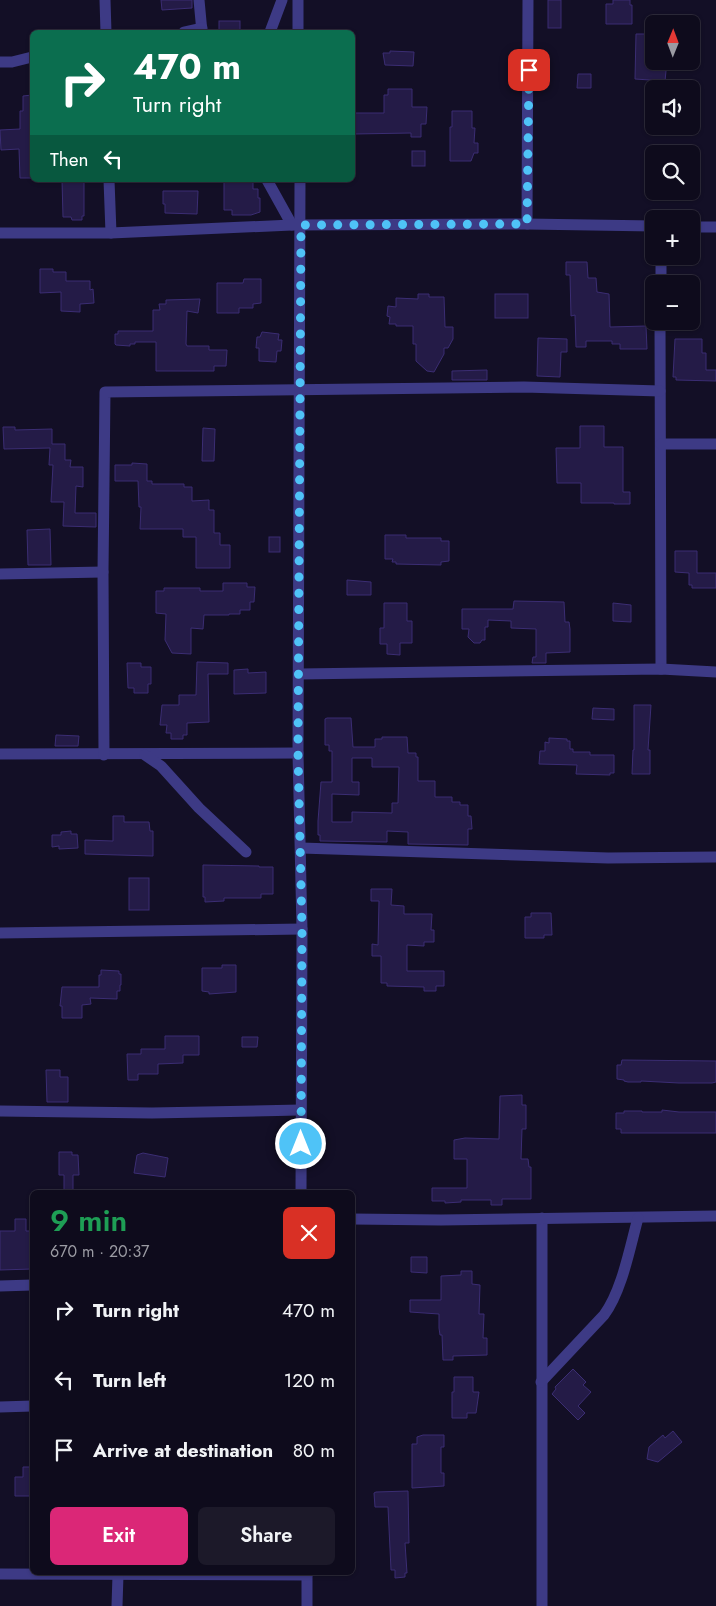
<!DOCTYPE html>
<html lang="en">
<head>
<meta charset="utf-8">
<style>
	:root { --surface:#0e0b1c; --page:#1c1929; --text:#f1f3f6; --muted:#9b9ba3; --line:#2e2b3b; --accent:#db2777 }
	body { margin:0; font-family:Jost,sans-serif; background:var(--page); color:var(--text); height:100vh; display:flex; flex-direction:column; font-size:19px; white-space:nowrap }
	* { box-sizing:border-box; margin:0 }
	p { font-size:16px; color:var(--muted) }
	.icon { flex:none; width:28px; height:28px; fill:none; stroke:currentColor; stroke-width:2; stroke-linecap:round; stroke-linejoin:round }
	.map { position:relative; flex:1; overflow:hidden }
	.side { position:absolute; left:30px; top:1190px; width:325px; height:385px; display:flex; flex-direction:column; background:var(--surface); border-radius:8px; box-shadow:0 1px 4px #0004,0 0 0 1px var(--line) }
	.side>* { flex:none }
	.hud { position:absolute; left:30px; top:30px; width:325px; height:152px; border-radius:8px; box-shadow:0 1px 4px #0004,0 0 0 1px var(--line); background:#0b6e4f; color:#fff; overflow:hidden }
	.needle { width:32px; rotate:1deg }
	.fabs { position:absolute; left:645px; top:15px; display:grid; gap:10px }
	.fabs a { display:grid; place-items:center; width:55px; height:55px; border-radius:8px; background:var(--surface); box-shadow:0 1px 4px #0004,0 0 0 1px var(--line); font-size:25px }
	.pin { position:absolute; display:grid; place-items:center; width:42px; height:42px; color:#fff; margin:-21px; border-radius:10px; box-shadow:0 2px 8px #0006 }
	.me { position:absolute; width:55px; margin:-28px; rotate:0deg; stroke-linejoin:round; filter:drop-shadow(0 0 4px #0008) }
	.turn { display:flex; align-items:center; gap:18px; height:105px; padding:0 20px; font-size:22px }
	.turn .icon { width:65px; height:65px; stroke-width:2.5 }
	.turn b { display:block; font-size:35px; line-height:42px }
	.then { display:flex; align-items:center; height:48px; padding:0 20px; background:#0003; gap:10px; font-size:19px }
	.round { display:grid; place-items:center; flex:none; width:52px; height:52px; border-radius:8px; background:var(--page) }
	.overview { display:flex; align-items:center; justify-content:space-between; height:85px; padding:0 20px }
	h1 { font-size:30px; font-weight:600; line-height:38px; color:#1e9e55 }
	.cta { display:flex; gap:10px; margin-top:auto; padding:10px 20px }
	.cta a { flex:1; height:58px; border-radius:8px; background:var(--accent); color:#fff; font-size:20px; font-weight:600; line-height:58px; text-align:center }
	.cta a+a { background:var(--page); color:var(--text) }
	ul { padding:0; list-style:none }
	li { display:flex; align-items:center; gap:15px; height:70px; padding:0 20px }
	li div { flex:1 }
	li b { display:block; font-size:19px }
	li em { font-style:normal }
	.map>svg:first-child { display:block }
	.building { fill:#241b47; stroke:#3b2d73; fill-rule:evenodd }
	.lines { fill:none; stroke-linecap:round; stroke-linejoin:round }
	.street { stroke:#3d3a85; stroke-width:11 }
	.route { stroke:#4fc3f7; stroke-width:9; stroke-dasharray:0 16.2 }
</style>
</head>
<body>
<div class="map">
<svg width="716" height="1606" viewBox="0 0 716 1606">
	<rect width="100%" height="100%" fill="#130f26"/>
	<g class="building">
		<path d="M 161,0 L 192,0 L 192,8 L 162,10 Z"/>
		<rect x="548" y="0" width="13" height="28"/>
		<path d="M 613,0 L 630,0 L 630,5 L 632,5 L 632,24 L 606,24 L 606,4 L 613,4 Z"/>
		<rect x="219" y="21" width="21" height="11"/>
		<path d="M 636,34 L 654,34 L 654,61 L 667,61 L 665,81 L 635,79 Z"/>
		<path d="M 390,51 L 414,52 L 413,66 L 385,65 L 383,53 L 390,53 Z"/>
		<path d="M 578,74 L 591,74 L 591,88 L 577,88 Z"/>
		<path d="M 388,89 L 412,89 L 412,107 L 427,107 L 426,124 L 421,124 L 421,137 L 411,137 L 411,133 L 354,134 L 355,128 L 352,127 L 352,113 L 384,113 L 384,95 L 388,95 Z"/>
		<path d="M 32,95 L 32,178 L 20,178 L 19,149 L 1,150 L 0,130 L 20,129 L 20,111 L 23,111 L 23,96 Z"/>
		<path d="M 452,111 L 472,111 L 472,128 L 475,128 L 474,143 L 478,143 L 478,153 L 474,153 L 471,161 L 450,161 L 450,127 L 452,127 Z"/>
		<rect x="412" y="151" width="13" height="15"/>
		<path d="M 62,180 L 84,180 L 84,216 L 82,216 L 82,220 L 72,220 L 71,217 L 63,217 Z"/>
		<path d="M 224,180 L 253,180 L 253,189 L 258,189 L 258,198 L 260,198 L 260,212 L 251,215 L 232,215 L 232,210 L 224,210 Z"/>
		<path d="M 163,191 L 198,191 L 197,214 L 165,213 L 165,204 L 163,204 Z"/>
		<path d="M 566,262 L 587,262 L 588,278 L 596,278 L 597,292 L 609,294 L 610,327 L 646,326 L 647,349 L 620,349 L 620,344 L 612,344 L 612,341 L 586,341 L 586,347 L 576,347 L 575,315 L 571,316 L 570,275 L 566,275 Z"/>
		<path d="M 40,269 L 53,269 L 53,272 L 66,272 L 66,281 L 90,281 L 90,290 L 93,289 L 94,303 L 80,304 L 80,312 L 61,311 L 61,292 L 40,293 Z"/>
		<path d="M 244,279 L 261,279 L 261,303 L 253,304 L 253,308 L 239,308 L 239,313 L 217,313 L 217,283 L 243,283 Z"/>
		<path d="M 418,294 L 429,294 L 429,297 L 444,297 L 445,327 L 453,327 L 453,339 L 448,348 L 444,348 L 444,354 L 434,372 L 427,371 L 416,361 L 416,344 L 413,344 L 413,326 L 396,326 L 396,324 L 389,324 L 390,317 L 387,316 L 388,306 L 396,307 L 396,298 L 418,299 Z"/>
		<rect x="495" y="294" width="33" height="24"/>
		<path d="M 200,299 L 198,313 L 187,311 L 186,344 L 187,346 L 209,346 L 209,350 L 227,350 L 226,366 L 214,366 L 214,371 L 156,371 L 156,342 L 135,342 L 135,344 L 130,344 L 130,346 L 116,345 L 115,344 L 115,334 L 118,334 L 118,331 L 153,331 L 153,310 L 160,310 L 159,304 L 166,304 L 166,300 Z"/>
		<path d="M 262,332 L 279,334 L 278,340 L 282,340 L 281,351 L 277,351 L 276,362 L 259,361 L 259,348 L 256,348 L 257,337 L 260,337 Z"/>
		<path d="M 538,338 L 567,339 L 567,352 L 561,352 L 560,377 L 537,376 Z"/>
		<path d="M 675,339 L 702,339 L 702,353 L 706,353 L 706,370 L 716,370 L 716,381 L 676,380 L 676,377 L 673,377 Z"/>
		<path d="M 487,370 L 487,380 L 452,380 L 452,371 Z"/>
		<path d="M 580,426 L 604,426 L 604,447 L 623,447 L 623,492 L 630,492 L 630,504 L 614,504 L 614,503 L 581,503 L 581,483 L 557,483 L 556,448 L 580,448 Z"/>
		<path d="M 3,427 L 15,427 L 15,430 L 52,429 L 52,444 L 65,444 L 65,460 L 71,460 L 70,467 L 83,467 L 83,487 L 76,486 L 75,513 L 96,513 L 96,527 L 63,526 L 64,502 L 51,502 L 53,465 L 49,465 L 50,448 L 4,449 Z"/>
		<path d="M 203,428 L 215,429 L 214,461 L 202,461 Z"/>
		<path d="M 132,463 L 147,464 L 147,481 L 152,481 L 152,484 L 184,484 L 184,487 L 192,487 L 192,501 L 209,500 L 209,510 L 214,510 L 214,533 L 220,533 L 220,545 L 230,545 L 230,568 L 196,568 L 196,537 L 183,537 L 183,529 L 140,529 L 141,507 L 139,507 L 138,481 L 115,481 L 115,465 L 132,465 Z"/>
		<path d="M 50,529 L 51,565 L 28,565 L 27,530 Z"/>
		<path d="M 385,535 L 406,535 L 406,538 L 441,538 L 441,541 L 449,541 L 449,561 L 441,562 L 441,565 L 396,564 L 396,562 L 392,562 L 393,559 L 385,559 Z"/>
		<rect x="269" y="537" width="11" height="15"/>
		<path d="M 675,551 L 697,551 L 697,573 L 716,573 L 716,588 L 692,588 L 692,585 L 689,585 L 689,573 L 675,572 Z"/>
		<path d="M 347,580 L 371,582 L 371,595 L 347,595 Z"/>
		<path d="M 223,583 L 247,583 L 247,587 L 255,587 L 254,602 L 250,602 L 250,610 L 240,610 L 240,614 L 229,614 L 229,615 L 204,615 L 203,629 L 191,628 L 191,654 L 172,653 L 165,640 L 166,614 L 156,613 L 156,591 L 164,591 L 164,588 L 200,588 L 200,591 L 223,591 Z"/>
		<path d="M 514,601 L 564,602 L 565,622 L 569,622 L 570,629 L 570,652 L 546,653 L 546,663 L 532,663 L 533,657 L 536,657 L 536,629 L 511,628 L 511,621 L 488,620 L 488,627 L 485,627 L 485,640 L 482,640 L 480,643 L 474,643 L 468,637 L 469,629 L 462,629 L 462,609 L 513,609 Z"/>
		<path d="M 384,603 L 407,603 L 407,621 L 412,621 L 412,643 L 400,643 L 400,655 L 387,654 L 387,644 L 380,644 L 380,628 L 384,628 Z"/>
		<path d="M 613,603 L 631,605 L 631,622 L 613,621 Z"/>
		<path d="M 197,662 L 228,663 L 228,674 L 208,674 L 209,722 L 187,723 L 187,735 L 183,735 L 183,739 L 171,739 L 171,733 L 166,733 L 167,725 L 160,725 L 162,705 L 179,705 L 179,695 L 196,695 Z"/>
		<path d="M 127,663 L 141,663 L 141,667 L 151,667 L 151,684 L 148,684 L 148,693 L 134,693 L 134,688 L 128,688 Z"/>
		<path d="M 248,669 L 248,673 L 266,672 L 266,693 L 234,694 L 234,670 Z"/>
		<path d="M 634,705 L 651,705 L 648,750 L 650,750 L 650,774 L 632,774 L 633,750 L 634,750 Z"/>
		<path d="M 593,708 L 614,709 L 614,720 L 592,719 Z"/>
		<path d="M 327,718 L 351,718 L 353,747 L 375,747 L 375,739 L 382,739 L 382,737 L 407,737 L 408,753 L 416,753 L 416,757 L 418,757 L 418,781 L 435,781 L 435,797 L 452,797 L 452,802 L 460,802 L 460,805 L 468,805 L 468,816 L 471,816 L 472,829 L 468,829 L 468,845 L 408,844 L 408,832 L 387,831 L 387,842 L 320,841 L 320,835 L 318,835 L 318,821 L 321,782 L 332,782 L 332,751 L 329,751 L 329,745 L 325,745 L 325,719 ZM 352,758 L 372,758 L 372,767 L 399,767 L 398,803 L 392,803 L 392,813 L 352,812 L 352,822 L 332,822 L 332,794 L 359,795 L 359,782 L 352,782 Z"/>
		<path d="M 56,735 L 79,736 L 78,746 L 55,746 Z"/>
		<path d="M 549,738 L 567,739 L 567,741 L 570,741 L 570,749 L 573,749 L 573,752 L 590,752 L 590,755 L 614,755 L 614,773 L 610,773 L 610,775 L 576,774 L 577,765 L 539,764 L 540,751 L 545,751 L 545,742 L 549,743 Z"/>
		<path d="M 113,816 L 124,816 L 124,822 L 149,822 L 150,831 L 153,831 L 153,856 L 85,854 L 85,840 L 113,841 Z"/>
		<path d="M 71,831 L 71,834 L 77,834 L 78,848 L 59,849 L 59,846 L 52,847 L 52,835 L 61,835 L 61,832 Z"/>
		<path d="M 203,865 L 259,866 L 259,867 L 273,867 L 273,894 L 261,894 L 261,898 L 224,898 L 224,901 L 205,902 L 205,897 L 203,897 Z"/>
		<rect x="129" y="878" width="20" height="32"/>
		<path d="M 371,889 L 392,889 L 391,905 L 404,906 L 404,914 L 432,914 L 431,930 L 434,930 L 434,942 L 424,942 L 424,946 L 407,945 L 407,971 L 444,971 L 444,986 L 436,986 L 436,991 L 424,991 L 424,987 L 387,986 L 387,983 L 381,983 L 381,956 L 372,956 L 372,944 L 378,945 L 379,901 L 371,901 Z"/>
		<path d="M 531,913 L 551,913 L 552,935 L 544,935 L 544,938 L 525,938 L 525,917 L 531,917 Z"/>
		<path d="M 222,965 L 236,965 L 236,992 L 209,994 L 209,992 L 202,991 L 202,968 L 222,968 Z"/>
		<path d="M 101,970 L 119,971 L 119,974 L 121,974 L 121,985 L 120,985 L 120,991 L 117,991 L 117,999 L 90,998 L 91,1004 L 82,1005 L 82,1018 L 62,1018 L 62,1006 L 60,1006 L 62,987 L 99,987 L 99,975 L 101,975 Z"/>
		<path d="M 165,1036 L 199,1036 L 199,1055 L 183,1055 L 183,1063 L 158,1064 L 158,1074 L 138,1074 L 138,1080 L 128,1080 L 127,1054 L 141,1054 L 141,1049 L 165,1049 Z"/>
		<path d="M 242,1037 L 258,1037 L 257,1047 L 242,1047 Z"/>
		<path d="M 622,1060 L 716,1061 L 716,1082 L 712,1083 L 679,1083 L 641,1081 L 641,1082 L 628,1082 L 624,1081 L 624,1080 L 617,1079 L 617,1065 L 621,1065 Z"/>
		<path d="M 46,1070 L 60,1070 L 60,1077 L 68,1077 L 68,1102 L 47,1102 Z"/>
		<path d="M 522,1095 L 522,1105 L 526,1105 L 526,1129 L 522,1129 L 521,1159 L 528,1159 L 529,1167 L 531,1167 L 531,1199 L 502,1199 L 502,1205 L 491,1205 L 491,1200 L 461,1200 L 461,1202 L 445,1203 L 445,1201 L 432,1201 L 432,1188 L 467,1188 L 467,1159 L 454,1159 L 454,1140 L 465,1138 L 499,1139 L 500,1096 Z"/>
		<path d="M 662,1110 L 679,1112 L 716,1112 L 716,1133 L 621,1133 L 621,1129 L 616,1129 L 616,1113 L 624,1113 L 624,1111 L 642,1111 L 642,1112 L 662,1112 Z"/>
		<path d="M 59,1152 L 72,1152 L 72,1155 L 78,1155 L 79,1175 L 73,1175 L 73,1192 L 64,1192 L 64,1175 L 59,1175 Z"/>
		<path d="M 143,1153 L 168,1158 L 165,1177 L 134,1173 L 137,1155 Z"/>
		<path d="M 15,1219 L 26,1219 L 26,1231 L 32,1231 L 32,1269 L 0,1270 L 0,1231 L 15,1231 Z"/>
		<path d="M 411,1257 L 427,1257 L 427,1273 L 411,1272 Z"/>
		<path d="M 461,1271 L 472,1271 L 472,1284 L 480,1285 L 479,1314 L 484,1314 L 483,1338 L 487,1338 L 487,1355 L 453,1356 L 453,1360 L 443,1360 L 442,1335 L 440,1335 L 439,1328 L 439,1314 L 410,1312 L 410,1300 L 441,1300 L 441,1276 L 461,1275 Z"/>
		<path d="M 573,1369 L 586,1382 L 583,1385 L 591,1392 L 578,1406 L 585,1413 L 578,1420 L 552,1394 L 556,1389 L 555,1387 Z"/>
		<path d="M 454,1377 L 473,1377 L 473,1392 L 479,1392 L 476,1413 L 467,1413 L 467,1418 L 452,1418 L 452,1392 L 454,1392 Z"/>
		<path d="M 673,1431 L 682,1442 L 658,1462 L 647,1459 L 649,1447 L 663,1435 L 665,1438 Z"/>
		<path d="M 423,1435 L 444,1435 L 444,1447 L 441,1447 L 441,1473 L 444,1473 L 444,1486 L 412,1488 L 412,1444 L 417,1444 L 417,1437 Z"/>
		<path d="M 23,1467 L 32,1467 L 32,1496 L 15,1496 L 15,1477 L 23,1477 Z"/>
		<path d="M 408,1491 L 409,1543 L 405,1543 L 407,1573 L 405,1573 L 405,1577 L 395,1578 L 395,1570 L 391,1570 L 388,1507 L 375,1507 L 374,1493 L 376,1492 Z"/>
	</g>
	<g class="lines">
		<g class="street">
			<path d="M 105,0 L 106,32"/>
			<path d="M 199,0 L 202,32"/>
			<path d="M 298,0 L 298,32"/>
			<path d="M 184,32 L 202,28"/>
			<path d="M 270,32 L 282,0"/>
			<path d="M 0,62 L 12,62 L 32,57"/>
			<path d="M 109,180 L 111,233"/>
			<path d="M 267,180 L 292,225"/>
			<path d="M 300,180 L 298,753 L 302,929 L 301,1192"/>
			<path d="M 527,224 L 528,0"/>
			<path d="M 691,227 L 716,227"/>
			<path d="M 0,233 L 111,233 L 292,225 L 527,224 L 654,226"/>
			<path d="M 661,284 L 661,256"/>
			<path d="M 660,321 L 661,669"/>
			<path d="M 661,444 L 716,444"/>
			<path d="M 0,574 L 103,572"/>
			<path d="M 299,674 L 661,669 L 716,672"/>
			<path d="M 0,754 L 298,753"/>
			<path d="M 104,755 L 103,572 L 105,392 L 524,387 L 660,391"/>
			<path d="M 145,755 L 161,766 L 199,808 L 246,852"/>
			<path d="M 301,848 L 608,858 L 716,857"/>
			<path d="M 0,933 L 302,929"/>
			<path d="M 0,1111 L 152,1113 L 300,1110"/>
			<path d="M 542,1218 L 542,1606"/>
			<path d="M 352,1219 L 441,1220 L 716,1216"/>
			<path d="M 0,1286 L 32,1285"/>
			<path d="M 541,1382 L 604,1315 C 622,1291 630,1247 638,1218"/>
			<path d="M 0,1407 L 32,1406"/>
			<path d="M 307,1572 L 307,1606"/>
			<path d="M 0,1574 L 307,1575"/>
			<path d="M 117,1606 L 118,1575"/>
		</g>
	</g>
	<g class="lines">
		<path class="route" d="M 301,1144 L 302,929 L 298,753 L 301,225 L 527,224 L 529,70"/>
	</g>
</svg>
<div class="fabs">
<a><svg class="needle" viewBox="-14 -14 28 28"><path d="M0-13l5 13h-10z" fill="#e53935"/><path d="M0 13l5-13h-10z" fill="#9b9ba3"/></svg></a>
<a><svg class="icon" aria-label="sound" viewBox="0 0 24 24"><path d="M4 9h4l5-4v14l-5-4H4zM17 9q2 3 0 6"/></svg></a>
<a><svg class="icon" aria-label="search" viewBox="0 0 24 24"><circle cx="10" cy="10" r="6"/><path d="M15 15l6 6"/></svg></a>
<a>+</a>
<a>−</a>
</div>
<div class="pin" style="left:529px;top:70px;background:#d93025"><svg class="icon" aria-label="arrive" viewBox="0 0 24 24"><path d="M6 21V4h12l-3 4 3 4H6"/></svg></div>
<svg class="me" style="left:301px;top:1144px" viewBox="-20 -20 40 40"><circle r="17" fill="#4fc3f7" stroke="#fff" stroke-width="3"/><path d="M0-11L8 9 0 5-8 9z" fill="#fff"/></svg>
<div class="hud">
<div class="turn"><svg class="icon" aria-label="right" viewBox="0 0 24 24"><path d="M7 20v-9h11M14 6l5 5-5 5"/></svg><div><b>470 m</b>Turn right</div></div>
<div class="then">Then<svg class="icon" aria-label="left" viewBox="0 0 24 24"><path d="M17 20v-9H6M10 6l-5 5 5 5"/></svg></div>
</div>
<section class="side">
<div class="overview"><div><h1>9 min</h1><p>670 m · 20:37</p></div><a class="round" style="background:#d93025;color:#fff"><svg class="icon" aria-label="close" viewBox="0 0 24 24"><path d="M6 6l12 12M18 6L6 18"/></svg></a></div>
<ul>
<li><svg class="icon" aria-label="right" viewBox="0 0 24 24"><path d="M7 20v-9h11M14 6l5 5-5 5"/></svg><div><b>Turn right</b></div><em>470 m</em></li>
<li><svg class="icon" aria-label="left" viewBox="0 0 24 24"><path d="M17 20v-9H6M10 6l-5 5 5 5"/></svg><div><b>Turn left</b></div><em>120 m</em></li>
<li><svg class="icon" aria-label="arrive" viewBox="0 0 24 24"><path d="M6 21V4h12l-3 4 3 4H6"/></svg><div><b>Arrive at destination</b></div><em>80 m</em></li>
</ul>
<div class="cta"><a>Exit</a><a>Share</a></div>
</section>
</div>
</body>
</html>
